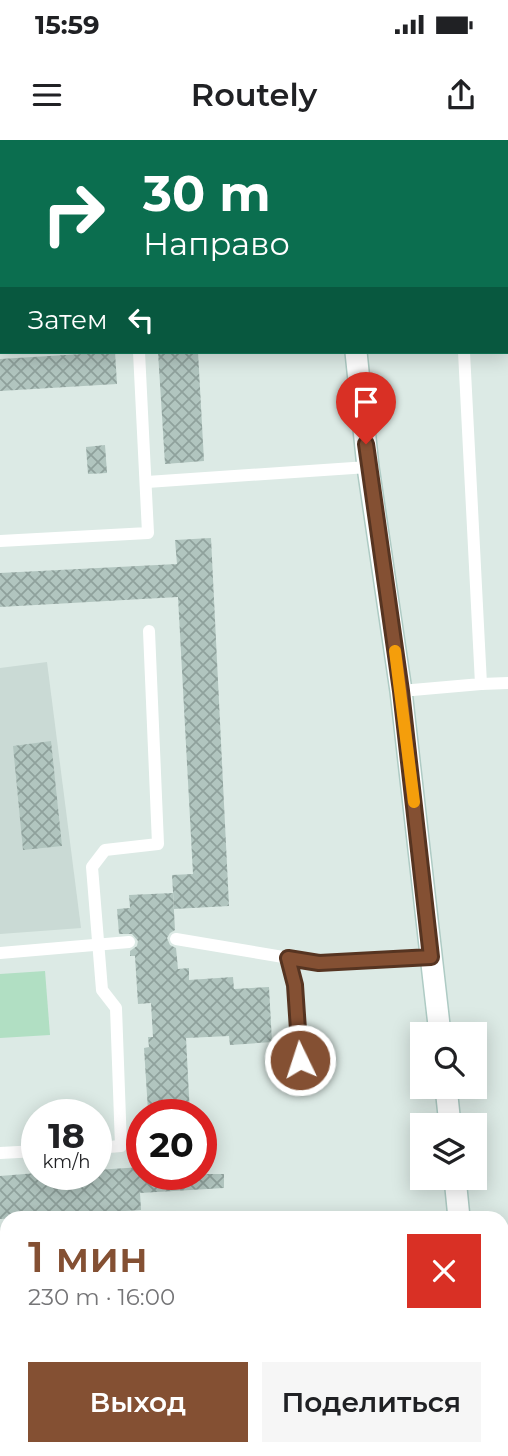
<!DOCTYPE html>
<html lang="ru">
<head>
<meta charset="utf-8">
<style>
	:root { --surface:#fff; --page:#f6f6f6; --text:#202124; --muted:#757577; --accent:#845033 }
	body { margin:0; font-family:Montserrat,sans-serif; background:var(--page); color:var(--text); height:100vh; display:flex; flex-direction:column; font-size:26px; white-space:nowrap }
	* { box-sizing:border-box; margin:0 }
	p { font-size:23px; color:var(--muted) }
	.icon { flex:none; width:38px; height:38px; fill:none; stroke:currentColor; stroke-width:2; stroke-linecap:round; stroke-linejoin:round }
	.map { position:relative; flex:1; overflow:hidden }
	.panel { position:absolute; left:0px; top:1071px; width:509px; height:245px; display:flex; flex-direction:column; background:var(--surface); border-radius:21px 21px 0 0; box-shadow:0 4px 18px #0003 }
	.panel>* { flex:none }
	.guide { position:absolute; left:0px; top:0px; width:509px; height:214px; box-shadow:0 4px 18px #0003; background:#0b6e4f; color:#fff; overflow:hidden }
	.buttons { position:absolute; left:410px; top:882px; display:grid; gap:14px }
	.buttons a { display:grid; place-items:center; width:77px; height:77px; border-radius:0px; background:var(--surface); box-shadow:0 4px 18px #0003; font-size:35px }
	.speed { position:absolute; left:21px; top:959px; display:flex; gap:14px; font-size:35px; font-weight:700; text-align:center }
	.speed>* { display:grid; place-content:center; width:91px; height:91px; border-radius:50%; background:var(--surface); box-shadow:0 4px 18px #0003; line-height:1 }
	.speed small { font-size:18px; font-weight:400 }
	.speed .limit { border:10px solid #d22; background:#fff; color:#111 }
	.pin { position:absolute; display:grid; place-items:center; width:60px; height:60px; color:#fff; margin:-72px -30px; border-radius:50% 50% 50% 0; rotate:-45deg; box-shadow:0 0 7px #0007 }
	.pin .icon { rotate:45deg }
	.me { position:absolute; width:77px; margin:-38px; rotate:356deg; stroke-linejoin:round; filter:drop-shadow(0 0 5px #0008) }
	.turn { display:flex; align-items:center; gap:24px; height:147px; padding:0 28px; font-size:32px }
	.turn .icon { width:91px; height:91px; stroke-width:2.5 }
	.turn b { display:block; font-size:49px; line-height:60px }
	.then { display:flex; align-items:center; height:66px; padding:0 28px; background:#0003; gap:14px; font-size:26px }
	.round { display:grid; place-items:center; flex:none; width:74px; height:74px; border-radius:0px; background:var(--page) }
	.summary { display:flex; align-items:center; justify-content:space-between; height:119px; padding:0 28px }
	h1 { font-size:42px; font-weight:600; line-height:52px; color:var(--accent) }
	.primary-button { display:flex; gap:14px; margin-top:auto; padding:14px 28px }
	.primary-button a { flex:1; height:80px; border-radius:0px; background:var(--accent); color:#fff; font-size:28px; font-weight:600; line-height:80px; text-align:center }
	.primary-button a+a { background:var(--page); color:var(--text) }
	.status { display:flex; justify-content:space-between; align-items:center; height:49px; padding:0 35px; background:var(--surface); direction:ltr }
	.status svg { height:19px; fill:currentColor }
	header { display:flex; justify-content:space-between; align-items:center; height:91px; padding:0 28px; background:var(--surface); font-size:32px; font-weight:600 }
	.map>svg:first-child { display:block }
	.built { fill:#cadad5 }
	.forest { fill:url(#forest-crowns) }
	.garden { fill:#b1dfc3 }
	.building { fill:url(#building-cross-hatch) }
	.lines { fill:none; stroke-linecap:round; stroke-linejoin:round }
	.secondary-casing { stroke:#aecbc4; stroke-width:24 }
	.primary-casing { stroke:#bbc4c3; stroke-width:24 }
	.lane { stroke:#fff; stroke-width:12 }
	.secondary { stroke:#fff; stroke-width:21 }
	.primary { stroke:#5aa59b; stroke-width:21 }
	.tram { stroke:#567772; stroke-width:2 }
	.route-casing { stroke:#563421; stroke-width:18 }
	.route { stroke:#845033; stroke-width:12 }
	.slow { stroke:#f59e0b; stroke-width:12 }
</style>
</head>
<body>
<div class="status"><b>15:59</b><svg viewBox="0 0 49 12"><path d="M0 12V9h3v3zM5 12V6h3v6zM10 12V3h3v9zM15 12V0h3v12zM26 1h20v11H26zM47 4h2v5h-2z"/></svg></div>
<header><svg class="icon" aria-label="menu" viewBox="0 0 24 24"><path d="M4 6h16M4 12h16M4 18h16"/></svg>Routely<svg class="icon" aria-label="share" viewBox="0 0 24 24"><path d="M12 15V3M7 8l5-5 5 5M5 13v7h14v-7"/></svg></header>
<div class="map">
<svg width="508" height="1316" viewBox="0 0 508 1316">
	<defs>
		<pattern id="forest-crowns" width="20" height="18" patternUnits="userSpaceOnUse" patternTransform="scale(1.75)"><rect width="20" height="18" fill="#b1dfc3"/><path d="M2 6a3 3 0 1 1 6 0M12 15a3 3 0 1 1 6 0" fill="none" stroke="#98c0a8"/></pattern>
		<pattern id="building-cross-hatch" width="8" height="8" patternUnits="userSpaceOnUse" patternTransform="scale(1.75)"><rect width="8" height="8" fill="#b1c5bf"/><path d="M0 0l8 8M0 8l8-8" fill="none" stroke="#8fa19c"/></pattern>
	</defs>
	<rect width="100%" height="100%" fill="#dceae5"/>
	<path class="built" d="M 47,522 L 81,788 L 0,794 L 0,528 Z"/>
	<path class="forest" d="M 0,1308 L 135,1309 L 135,1316 L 0,1316 Z"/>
	<path class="garden" d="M 45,831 L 50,895 L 0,898 L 0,834 Z"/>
	<g class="building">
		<path d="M 115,212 L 117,244 L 0,251 L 0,219 Z"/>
		<path d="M 158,212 L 198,212 L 204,321 L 165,324 Z"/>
		<path d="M 105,305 L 107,333 L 88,334 L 86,307 Z"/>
		<path d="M 211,398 L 229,766 L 174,769 L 172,735 L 193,734 L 178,457 L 0,467 L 0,433 L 177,424 L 175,400 Z"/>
		<path d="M 51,601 L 62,706 L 23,710 L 13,606 Z"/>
		<path d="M 173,753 L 175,790 L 170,793 L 167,798 L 170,805 L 176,808 L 178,829 L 189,828 L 189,840 L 233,837 L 234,849 L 269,847 L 272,902 L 230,905 L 229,896 L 186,898 L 190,975 L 153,975 L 152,971 L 148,971 L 144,908 L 149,907 L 148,897 L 153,897 L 151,863 L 138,864 L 135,816 L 130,816 L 130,811 L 137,806 L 138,801 L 132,794 L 119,794 L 117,769 L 130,768 L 129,755 Z"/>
		<path d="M 142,1027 L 142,1034 L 224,1034 L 224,1048 L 140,1053 L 141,1070 L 0,1079 L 0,1036 L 37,1033 L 96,1034 L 96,1030 Z"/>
	</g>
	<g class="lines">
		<g class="secondary-casing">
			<g id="secondary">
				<path d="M 332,0 L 332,2"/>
				<path d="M 356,212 L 368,327 L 401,551 L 440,894"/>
				<path d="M 446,947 L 450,985"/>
				<path d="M 455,1038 L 459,1078"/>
				<path d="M 467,1309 L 467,1316"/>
			</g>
		</g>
		<g class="primary-casing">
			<g id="primary">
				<path d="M 502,1208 L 508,1207"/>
				<path d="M 0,1233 L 7,1232"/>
			</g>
		</g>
		<g class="lane">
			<path d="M 98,0 L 98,2"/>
			<path d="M 0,195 L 2,194"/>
			<path d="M 147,342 L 368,327"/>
			<path d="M 0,401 L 148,393 L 139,212"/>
			<path d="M 481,544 L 508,543"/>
			<path d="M 401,551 L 481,544 L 464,212"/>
			<path d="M 176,799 L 319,823 L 431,817"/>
			<path d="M 0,813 L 129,802"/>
			<path d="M 288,818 L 295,845 L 300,920"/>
			<path d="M 96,1008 L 121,1006 L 116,868 L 102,850 L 92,727 L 105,710 L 158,704 L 149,491"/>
			<path d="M 0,1013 L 37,1011"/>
		</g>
		<use href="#secondary" class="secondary"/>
		<use href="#primary" class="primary"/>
		<g class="tram">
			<path d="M 0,1269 L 7,1269"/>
			<path d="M 0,1281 L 7,1280"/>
			<path d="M 486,1309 L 489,1316"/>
			<path d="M 500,1309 L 502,1316"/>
		</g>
	</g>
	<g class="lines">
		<g class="route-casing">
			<path id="route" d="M 300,920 L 295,845 L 288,818 L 319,823 L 431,817 L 401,551 L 366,304"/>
		</g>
		<use href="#route" class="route"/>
		<path class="slow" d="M 395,511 L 414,662"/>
	</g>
</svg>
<div class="buttons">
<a><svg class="icon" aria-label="search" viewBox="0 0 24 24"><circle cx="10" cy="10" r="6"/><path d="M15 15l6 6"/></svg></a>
<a><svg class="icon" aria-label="layers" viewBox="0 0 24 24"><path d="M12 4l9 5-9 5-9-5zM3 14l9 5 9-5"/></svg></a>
</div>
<div class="speed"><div>18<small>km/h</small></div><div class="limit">20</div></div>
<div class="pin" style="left:366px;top:304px;background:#d93025"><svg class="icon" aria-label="arrive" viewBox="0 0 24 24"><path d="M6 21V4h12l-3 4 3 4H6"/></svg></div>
<svg class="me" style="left:300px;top:920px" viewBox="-20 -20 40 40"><circle r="17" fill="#845033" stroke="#fff" stroke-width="3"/><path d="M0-11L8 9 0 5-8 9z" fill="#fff"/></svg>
<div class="guide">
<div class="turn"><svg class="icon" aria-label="right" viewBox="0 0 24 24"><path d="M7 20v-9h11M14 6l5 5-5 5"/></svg><div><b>30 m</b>Направо</div></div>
<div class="then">Затем<svg class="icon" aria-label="left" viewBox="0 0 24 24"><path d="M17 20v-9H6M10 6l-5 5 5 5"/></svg></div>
</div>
<section class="panel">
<div class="summary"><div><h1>1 мин</h1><p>230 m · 16:00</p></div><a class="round" style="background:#d93025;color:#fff"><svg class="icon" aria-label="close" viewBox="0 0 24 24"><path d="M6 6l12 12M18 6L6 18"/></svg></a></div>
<div class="primary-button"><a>Выход</a><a>Поделиться</a></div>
</section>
</div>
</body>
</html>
